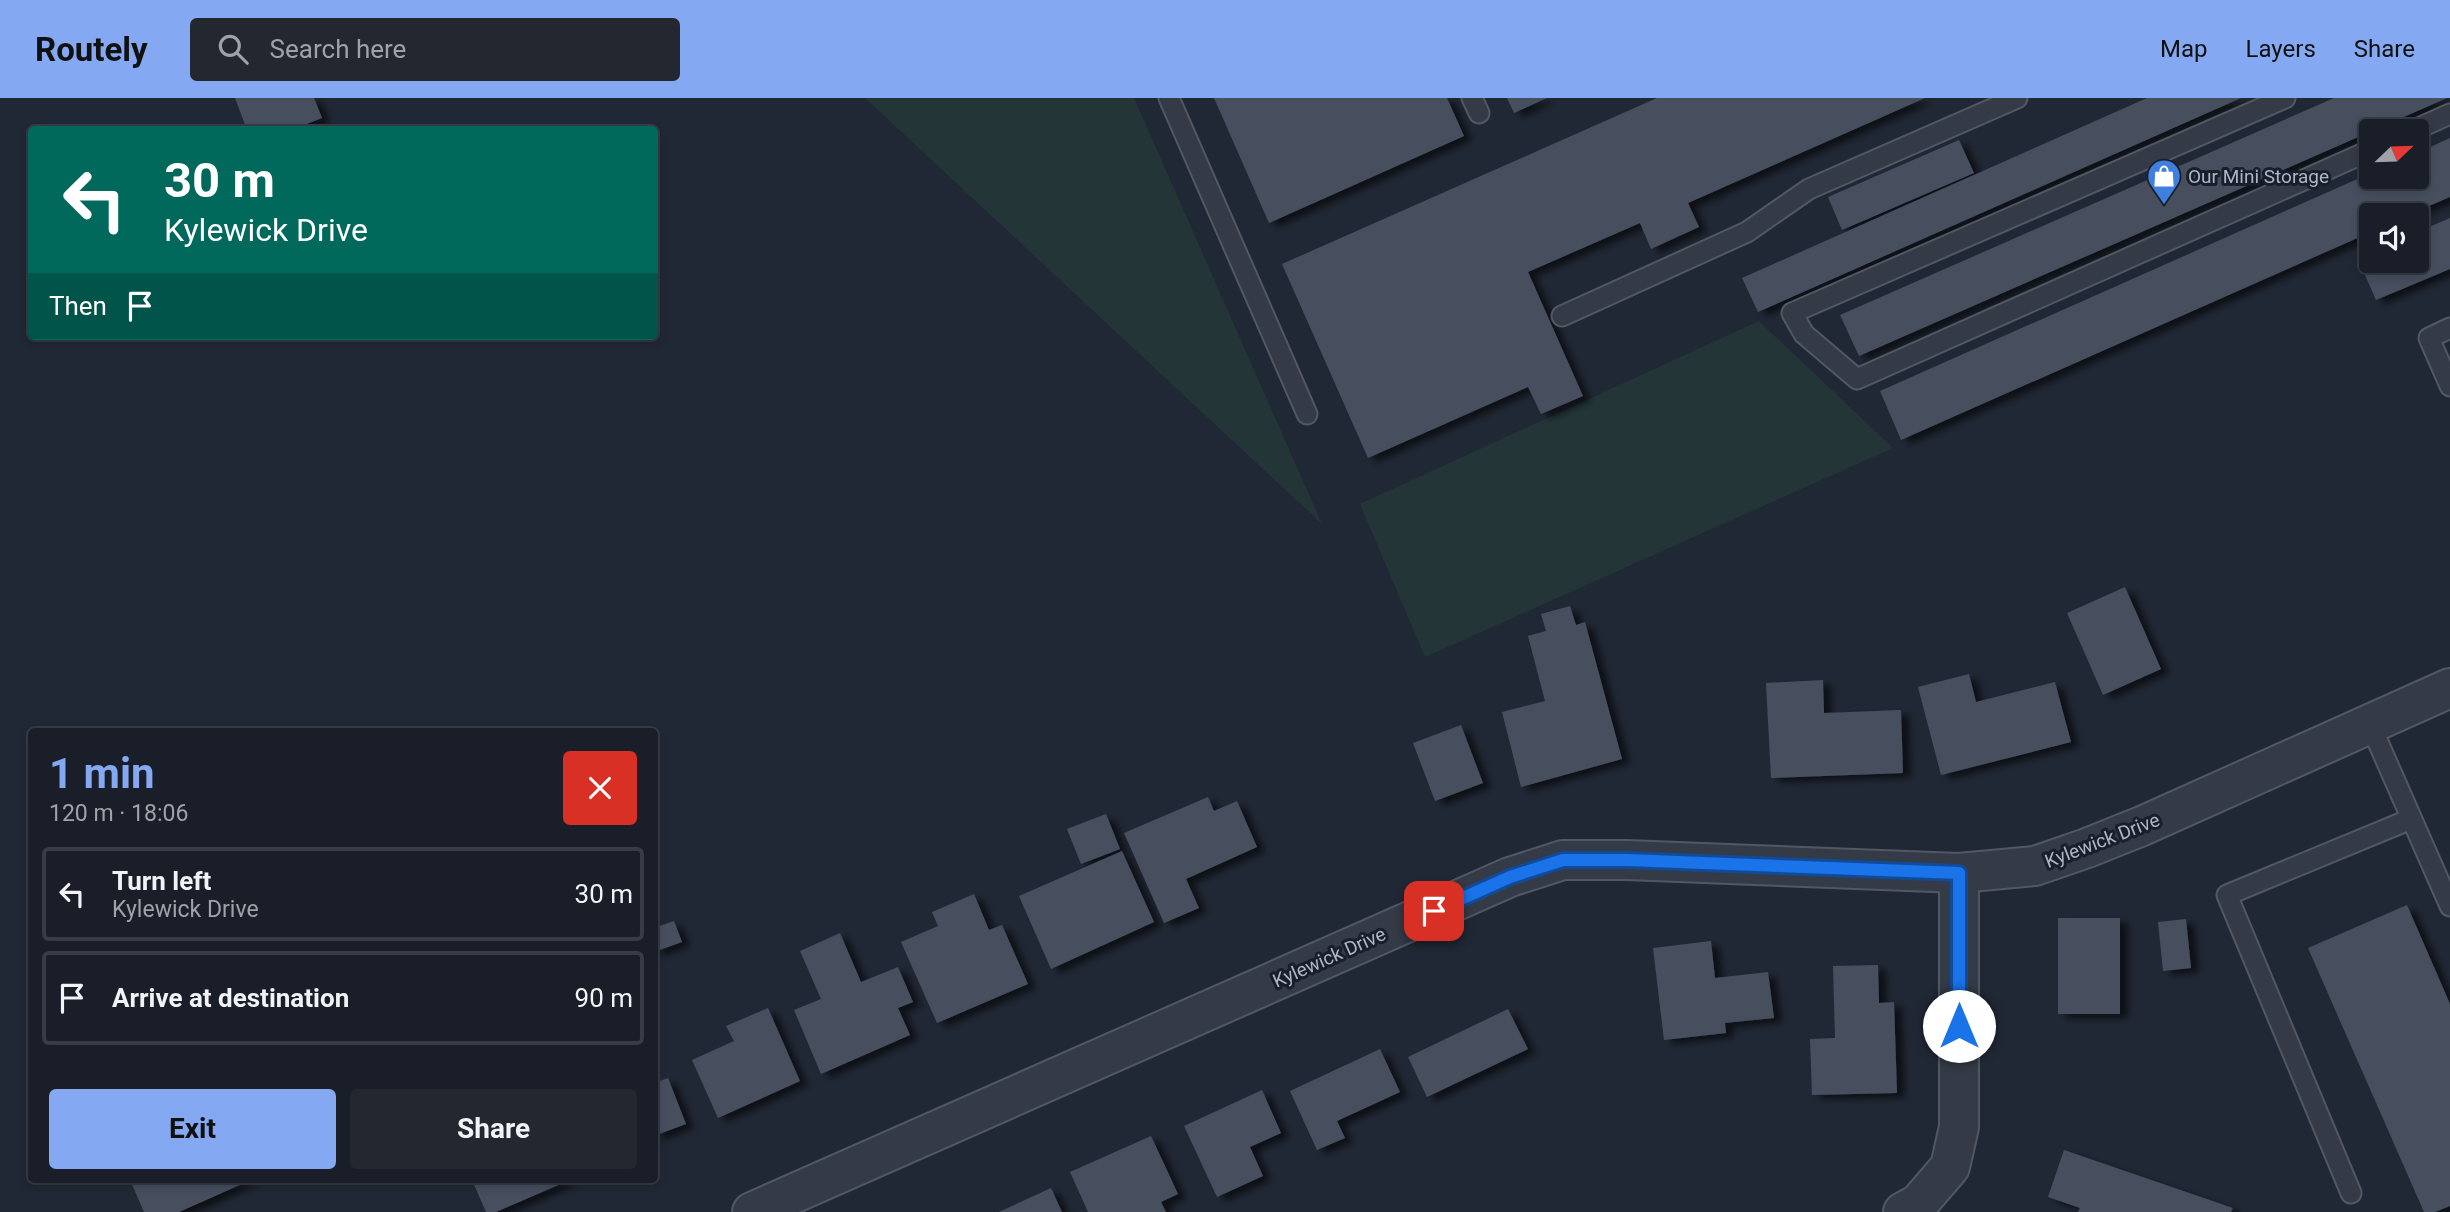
<!DOCTYPE html>
<html lang="en">
<head>
<meta charset="utf-8">
<style>
	:root { --surface:#191e28; --page:#222730; --text:#f1f3f6; --muted:#9fa2a8; --line:#373c45; --accent:#84a8f1 }
	body { margin:0; font-family:Roboto,sans-serif; background:var(--page); color:var(--text); height:100vh; display:flex; flex-direction:column; font-size:26px; white-space:nowrap }
	* { box-sizing:border-box; margin:0 }
	p { font-size:23px; color:var(--muted) }
	.icon { flex:none; width:38px; height:38px; fill:none; stroke:currentColor; stroke-width:2; stroke-linecap:round; stroke-linejoin:round }
	.map { position:relative; flex:1; overflow:hidden }
	.sheet { position:absolute; left:28px; top:630px; width:630px; height:455px; display:flex; flex-direction:column; background:var(--surface); border-radius:7px; box-shadow:0 4px 10px #0003,0 0 0 2px var(--line) }
	.sheet>* { flex:none }
	.banner { position:absolute; left:28px; top:28px; width:630px; height:214px; border-radius:7px; box-shadow:0 4px 10px #0003,0 0 0 2px var(--line); background:#00695c; color:#fff; overflow:hidden }
	.needle { width:46px; rotate:67deg }
	.controls { position:absolute; left:2359px; top:21px; display:grid; gap:14px }
	.controls a { display:grid; place-items:center; width:70px; height:70px; border-radius:7px; background:var(--surface); box-shadow:0 4px 10px #0003,0 0 0 2px var(--line); font-size:35px }
	.pin { position:absolute; display:grid; place-items:center; width:60px; height:60px; color:#fff; margin:-30px; border-radius:14px; box-shadow:0 4px 10px #0006 }
	.me { position:absolute; width:77px; margin:-38px; rotate:0deg; stroke-linejoin:round; filter:drop-shadow(0 0 5px #0008) }
	.turn { display:flex; align-items:center; gap:24px; height:147px; padding:0 21px; font-size:32px }
	.turn .icon { width:91px; height:91px; stroke-width:2.5 }
	.turn b { display:block; font-size:49px; line-height:60px }
	.then { display:flex; align-items:center; height:66px; padding:0 21px; background:#0003; gap:14px; font-size:26px }
	.round { display:grid; place-items:center; flex:none; width:74px; height:74px; border-radius:7px; background:var(--page) }
	.summary { display:flex; align-items:center; justify-content:space-between; height:119px; padding:0 21px }
	h1 { font-size:42px; font-weight:700; line-height:52px; color:var(--accent) }
	.action { display:flex; gap:14px; margin-top:auto; padding:14px 21px }
	.action a { flex:1; height:80px; border-radius:7px; background:var(--accent); color:#111; font-size:28px; font-weight:700; line-height:80px; text-align:center }
	.action a+a { background:var(--page); color:var(--text) }
	ul { padding:0; list-style:none }
	li { display:flex; align-items:center; gap:21px; height:94px; margin:0 14px 10px; padding:0 7px; border:4px solid var(--line); border-radius:7px }
	li div { flex:1 }
	li b { display:block; font-size:26px }
	li em { font-style:normal }
	header { display:flex; align-items:center; gap:42px; box-sizing:border-box; height:98px; padding:0 35px; background:var(--accent); color:#111 }
	header strong { font-size:33px }
	nav { display:flex; gap:38px; margin-inline-start:auto; font-size:24px }
	.search { width:490px; height:63px; background:var(--page); display:flex; align-items:center; gap:18px; box-sizing:border-box; padding:0 24px; border-radius:7px; color:var(--muted); font-size:26px }
	.map>svg:first-child { display:block }
	.green { fill:#233537 }
	.building { fill:#474f5f; filter:url(#shadow) }
	.lines { fill:none; stroke-linecap:round; stroke-linejoin:round }
	.lane-casing { stroke:#515864; stroke-width:23 }
	.street-casing { stroke:#515864; stroke-width:42 }
	.lane { stroke:#343a46; stroke-width:19 }
	.street { stroke:#343a46; stroke-width:38 }
	.route-casing { stroke:#114b97; stroke-width:18 }
	.route { stroke:#1a73e8; stroke-width:12 }
	.labels { text-anchor:middle; stroke-width:6; stroke-linejoin:round; paint-order:stroke }
	.poi-label { font-size:19px; fill:#aeb5c3; stroke:#191f2a; text-anchor:start }
	.street-label { font-size:19px; fill:#aeb5c3; stroke:#191f2a }
</style>
</head>
<body>
<header>
<strong>Routely</strong>
<div class="search"><svg class="icon" aria-label="search" viewBox="0 0 24 24"><circle cx="10" cy="10" r="6"/><path d="M15 15l6 6"/></svg>Search here</div>
<nav><a>Map</a><a>Layers</a><a>Share</a></nav>
</header>
<div class="map">
<svg width="2450" height="1114" viewBox="0 0 2450 1114">
	<defs>
		<filter id="shadow"><feDropShadow dx="8" dy="4.5" stdDeviation="3.5" flood-color="#0009"/></filter>
	</defs>
	<rect width="100%" height="100%" fill="#212835"/>
	<g class="green">
		<path d="M 865,0 L 1134,0 L 1322,426 Z"/>
		<path d="M 1759,223 L 1893,350 L 1425,559 L 1360,406 Z"/>
	</g>
	<g class="building">
		<path d="M 235,0 L 314,0 L 322,20 L 291,32 L 247,32 Z"/>
		<path d="M 1214,0 L 1447,0 L 1464,38 L 1269,125 Z"/>
		<path d="M 1507,0 L 1547,0 L 1514,15 Z"/>
		<path d="M 1657,0 L 1925,0 L 1688,105 L 1699,129 L 1651,151 L 1640,125 L 1528,174 L 1583,298 L 1541,316 L 1528,289 L 1368,360 L 1282,166 Z"/>
		<path d="M 2147,0 L 2241,0 L 1758,214 L 1742,180 Z"/>
		<path d="M 2334,0 L 2447,0 L 1859,258 L 1840,217 Z"/>
		<path d="M 2450,40 L 2450,99 L 2408,117 L 2371,117 L 2371,134 L 1901,342 L 1880,293 L 2371,75 L 2371,79 L 2417,79 L 2417,55 Z"/>
		<path d="M 1959,42 L 1974,75 L 1842,132 L 1828,99 Z"/>
		<path d="M 2450,120 L 2450,171 L 2376,202 L 2357,159 L 2371,153 L 2371,163 L 2417,163 L 2417,134 Z"/>
		<path d="M 2125,489 L 2161,571 L 2103,597 L 2067,515 Z"/>
		<path d="M 1570,508 L 1576,527 L 1585,524 L 1622,661 L 1521,689 L 1502,614 L 1545,603 L 1528,538 L 1546,533 L 1541,516 Z"/>
		<path d="M 1969,576 L 1976,604 L 2055,584 L 2071,644 L 1941,677 L 1918,589 Z"/>
		<path d="M 1823,582 L 1824,615 L 1901,612 L 1903,675 L 1771,680 L 1766,585 Z"/>
		<path d="M 1461,627 L 1483,685 L 1435,703 L 1413,645 Z"/>
		<path d="M 1208,699 L 1214,713 L 1237,703 L 1257,749 L 1186,781 L 1199,810 L 1164,825 L 1124,735 Z"/>
		<path d="M 1106,716 L 1120,751 L 1081,766 L 1067,731 Z"/>
		<path d="M 1122,753 L 1154,824 L 1051,871 L 1019,798 Z"/>
		<path d="M 974,796 L 989,832 L 1002,827 L 1028,886 L 937,925 L 901,844 L 938,828 L 932,814 Z"/>
		<path d="M 2407,807 L 2450,906 L 2450,1108 L 2435,1114 L 2424,1114 L 2308,850 Z"/>
		<rect x="2058" y="820" width="62" height="96"/>
		<path d="M 2186,821 L 2191,870 L 2163,873 L 2158,824 Z"/>
		<path d="M 674,823 L 682,844 L 654,854 L 654,830 Z"/>
		<path d="M 840,835 L 861,884 L 898,869 L 913,904 L 898,910 L 910,937 L 821,976 L 794,912 L 821,901 L 800,853 Z"/>
		<path d="M 1711,843 L 1715,880 L 1768,874 L 1774,920 L 1725,925 L 1726,935 L 1664,942 L 1653,850 Z"/>
		<path d="M 1878,867 L 1879,905 L 1894,904 L 1897,995 L 1812,997 L 1810,941 L 1835,940 L 1833,868 Z"/>
		<path d="M 768,910 L 800,983 L 718,1020 L 692,962 L 734,943 L 726,928 Z"/>
		<path d="M 1508,911 L 1528,951 L 1427,999 L 1408,959 Z"/>
		<path d="M 1380,951 L 1400,994 L 1337,1023 L 1345,1040 L 1317,1052 L 1290,993 Z"/>
		<path d="M 668,980 L 686,1026 L 654,1038 L 654,985 Z"/>
		<path d="M 1262,992 L 1281,1035 L 1250,1049 L 1263,1078 L 1217,1099 L 1184,1028 Z"/>
		<path d="M 1151,1038 L 1178,1096 L 1161,1104 L 1166,1114 L 1088,1114 L 1070,1074 Z"/>
		<path d="M 2064,1052 L 2233,1110 L 2231,1114 L 2078,1114 L 2080,1110 L 2048,1099 Z"/>
		<path d="M 130,1082 L 251,1082 L 179,1114 L 144,1114 Z"/>
		<path d="M 472,1082 L 570,1082 L 496,1114 L 486,1114 Z"/>
		<path d="M 1051,1090 L 1062,1114 L 999,1114 Z"/>
	</g>
	<g class="lines">
		<g class="lane-casing">
			<g id="lane">
				<path d="M 1169,0 L 1307,316"/>
				<path d="M 1472,0 L 1479,15"/>
				<path d="M 2285,0 L 1792,215 L 1804,236 L 1857,281 L 2371,52"/>
				<path d="M 2412,33 L 2450,16"/>
				<path d="M 1562,218 L 1747,134 L 1809,91 L 2017,0"/>
				<path d="M 2450,230 L 2429,240 L 2450,288"/>
				<path d="M 2370,626 L 2450,808"/>
				<path d="M 2351,1095 L 2227,797 L 2411,721"/>
			</g>
		</g>
		<g class="street-casing">
			<g id="street">
				<path d="M 752,1114 L 1510,779 L 1563,762 L 1627,762 L 1959,775 L 2035,768 L 2087,750 L 2142,728 L 2450,590"/>
				<path d="M 1903,1114 L 1919,1105 L 1950,1069 L 1959,1029 L 1959,775"/>
			</g>
		</g>
		<use href="#lane" class="lane"/>
		<use href="#street" class="street"/>
	</g>
	<g class="lines">
		<g class="route-casing">
			<path id="route" d="M 1434,813 L 1510,779 L 1563,762 L 1627,762 L 1959,775 L 1959,928"/>
		</g>
		<use href="#route" class="route"/>
	</g>
	<defs>
		<g id="shop-pin" transform="scale(1.75)"><path d="M0 17L-7.5 6A9.5 9.5 0 1 1 7.5 6Z" fill="#3f7fe0" stroke="#191f2a"/><path d="M-5-2.5h2.3a2.7 3.5 0 0 1 5.4 0H5L5.5 6h-11ZM-1.5-2.5h3a1.5 2.3 0 0 0-3 0Z" fill="#fff"/></g>
	</defs>
	<g fill-rule="evenodd">
		<use href="#shop-pin" x="2164" y="78"/>
	</g>
	<g class="labels">
		<g class="poi-label">
			<text x="2188" y="85">Our Mini Storage</text>
		</g>
		<g class="street-label">
			<text transform="translate(2102 742) rotate(-21)" y="7">Kylewick Drive</text>
			<text transform="translate(1329 859) rotate(-24)" y="7">Kylewick Drive</text>
		</g>
	</g>
</svg>
<div class="controls">
<a><svg class="needle" viewBox="-14 -14 28 28"><path d="M0-13l5 13h-10z" fill="#e53935"/><path d="M0 13l5-13h-10z" fill="#9fa2a8"/></svg></a>
<a><svg class="icon" aria-label="sound" viewBox="0 0 24 24"><path d="M4 9h4l5-4v14l-5-4H4zM17 9q2 3 0 6"/></svg></a>
</div>
<div class="pin" style="left:1434px;top:813px;background:#d93025"><svg class="icon" aria-label="arrive" viewBox="0 0 24 24"><path d="M6 21V4h12l-3 4 3 4H6"/></svg></div>
<svg class="me" style="left:1959px;top:928px" viewBox="-20 -20 40 40"><circle r="19" fill="#fff"/><path d="M0-13L10 11 0 6-10 11z" fill="#1a73e8"/></svg>
<div class="banner">
<div class="turn"><svg class="icon" aria-label="left" viewBox="0 0 24 24"><path d="M17 20v-9H6M10 6l-5 5 5 5"/></svg><div><b>30 m</b>Kylewick Drive</div></div>
<div class="then">Then<svg class="icon" aria-label="arrive" viewBox="0 0 24 24"><path d="M6 21V4h12l-3 4 3 4H6"/></svg></div>
</div>
<section class="sheet">
<div class="summary"><div><h1>1 min</h1><p>120 m · 18:06</p></div><a class="round" style="background:#d93025;color:#fff"><svg class="icon" aria-label="close" viewBox="0 0 24 24"><path d="M6 6l12 12M18 6L6 18"/></svg></a></div>
<ul>
<li><svg class="icon" aria-label="left" viewBox="0 0 24 24"><path d="M17 20v-9H6M10 6l-5 5 5 5"/></svg><div><b>Turn left</b><p>Kylewick Drive</p></div><em>30 m</em></li>
<li><svg class="icon" aria-label="arrive" viewBox="0 0 24 24"><path d="M6 21V4h12l-3 4 3 4H6"/></svg><div><b>Arrive at destination</b></div><em>90 m</em></li>
</ul>
<div class="action"><a>Exit</a><a>Share</a></div>
</section>
</div>
</body>
</html>
